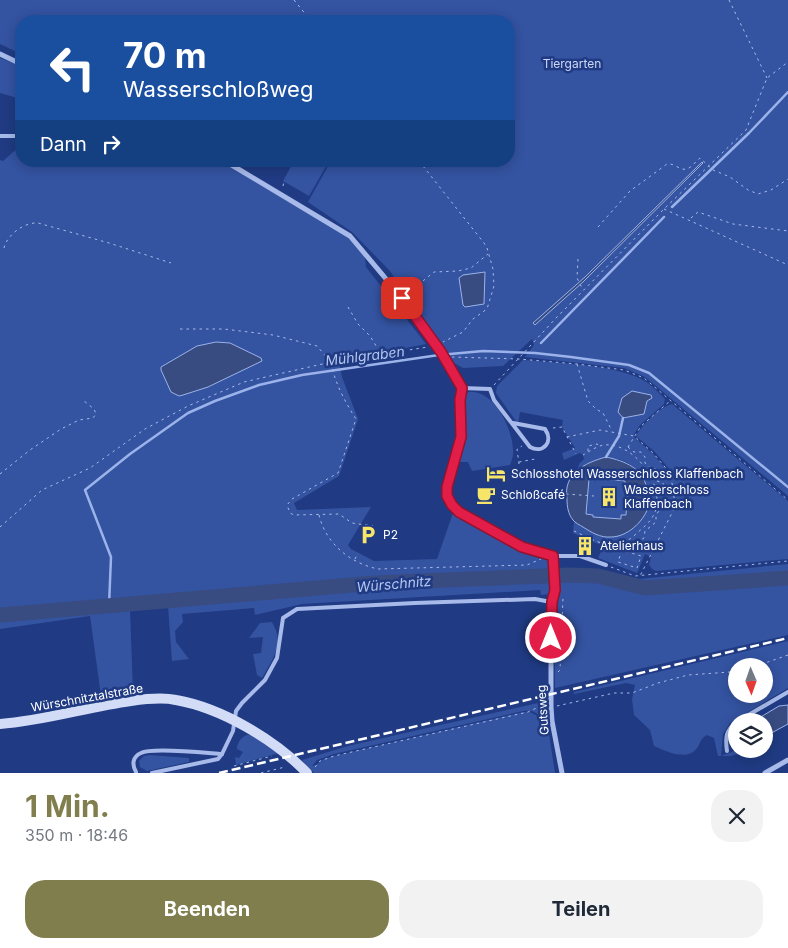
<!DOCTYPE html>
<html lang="de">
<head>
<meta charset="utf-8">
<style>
	:root { --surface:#fff; --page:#f2f2f3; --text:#1f2937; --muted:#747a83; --accent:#807e4d }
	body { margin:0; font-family:Inter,sans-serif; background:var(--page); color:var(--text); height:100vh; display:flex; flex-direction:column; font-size:19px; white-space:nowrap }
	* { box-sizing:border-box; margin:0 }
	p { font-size:16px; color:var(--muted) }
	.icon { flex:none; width:28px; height:28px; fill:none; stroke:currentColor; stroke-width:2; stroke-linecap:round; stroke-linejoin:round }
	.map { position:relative; height:773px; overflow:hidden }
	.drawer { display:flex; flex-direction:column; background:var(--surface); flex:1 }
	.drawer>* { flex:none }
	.guide { position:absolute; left:15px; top:15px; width:500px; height:152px; border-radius:20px; box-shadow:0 2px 12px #0003; background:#1a4fa0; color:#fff; overflow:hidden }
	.needle { width:32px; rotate:178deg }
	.fabs { position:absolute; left:728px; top:658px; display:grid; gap:10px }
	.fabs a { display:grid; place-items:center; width:45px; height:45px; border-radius:50%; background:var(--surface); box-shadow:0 2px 12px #0003; font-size:25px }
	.pin { position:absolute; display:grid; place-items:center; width:42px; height:42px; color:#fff; margin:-21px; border-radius:10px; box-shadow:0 2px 8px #0006 }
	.me { position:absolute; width:55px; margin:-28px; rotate:0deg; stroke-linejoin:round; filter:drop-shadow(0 0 4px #0008) }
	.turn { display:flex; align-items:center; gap:18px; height:105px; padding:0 25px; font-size:22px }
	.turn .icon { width:65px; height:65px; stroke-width:2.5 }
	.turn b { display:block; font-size:35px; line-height:42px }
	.then { display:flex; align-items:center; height:48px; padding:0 25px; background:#0003; gap:10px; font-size:19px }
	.round { display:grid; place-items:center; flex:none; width:52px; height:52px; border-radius:20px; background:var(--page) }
	.head { display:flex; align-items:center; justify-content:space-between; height:85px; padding:0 25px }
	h1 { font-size:30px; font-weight:700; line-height:38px; color:var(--accent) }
	.cta { display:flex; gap:10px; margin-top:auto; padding:10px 25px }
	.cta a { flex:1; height:58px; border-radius:20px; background:var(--accent); color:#fff; font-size:20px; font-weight:700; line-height:58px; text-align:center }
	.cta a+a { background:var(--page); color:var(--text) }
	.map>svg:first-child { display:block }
	.green { fill:#3453a1; fill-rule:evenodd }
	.water { fill:#394c82; stroke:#9bb3ea; fill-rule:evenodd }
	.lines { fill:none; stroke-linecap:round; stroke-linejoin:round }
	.stream { stroke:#9bb3ea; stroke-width:2.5 }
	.river { stroke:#394c82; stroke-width:15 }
	.path { stroke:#a7bae9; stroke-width:1; stroke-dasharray:2.5 4; stroke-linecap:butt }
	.lane { stroke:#a7bae9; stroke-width:4 }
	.street { stroke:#a7bae9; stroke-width:5 }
	.secondary { stroke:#d2dcf7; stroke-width:10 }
	.rail { stroke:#fff; stroke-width:2.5; stroke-dasharray:9 4; stroke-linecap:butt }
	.route-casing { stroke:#92132f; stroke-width:12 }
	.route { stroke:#e11d48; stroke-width:9 }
	.labels { text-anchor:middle; stroke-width:5; stroke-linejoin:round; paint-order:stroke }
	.park-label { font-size:12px; fill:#cbd8f7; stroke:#203b83 }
	.poi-label { font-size:12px; fill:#fff; stroke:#203b83; text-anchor:start }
	.street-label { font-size:12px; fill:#fff; stroke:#203b83 }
	.water-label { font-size:14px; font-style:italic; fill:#b3c5f0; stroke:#203b83 }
</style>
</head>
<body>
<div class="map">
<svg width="788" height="773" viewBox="0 0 788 773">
	<rect width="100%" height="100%" fill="#203b83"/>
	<g class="green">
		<path d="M 0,0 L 788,0 L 788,496 L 645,377 L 624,368 L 525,357 L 534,345 L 532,339 L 503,366 L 463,368 L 452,362 L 390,271 L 352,232 L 308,202 L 331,161 L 509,161 L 509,21 L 21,21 L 21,54 L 0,44 Z"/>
		<path d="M 0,58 L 21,66 L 21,99 L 0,93 Z"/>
		<path d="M 21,145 L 21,161 L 228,161 L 349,236 L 365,257 L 366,267 L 426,344 L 339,361 L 342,377 L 358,419 L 339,476 L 294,503 L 297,510 L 371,507 L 348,545 L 351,549 L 374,561 L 437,559 L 453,513 L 459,516 L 460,519 L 473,526 L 477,525 L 521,551 L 547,559 L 550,563 L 552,590 L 549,594 L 541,595 L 540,590 L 302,604 L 255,615 L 254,608 L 182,614 L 183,622 L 175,631 L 176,642 L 189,659 L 172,661 L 168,606 L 130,609 L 133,691 L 101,696 L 90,616 L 0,629 L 0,160 L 3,161 Z"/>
		<path d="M 294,161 L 329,161 L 309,196 L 283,181 Z"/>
		<path d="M 523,360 C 557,363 611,364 641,379 C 650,383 658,392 665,399 L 664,404 L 640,425 L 633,436 L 653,454 L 669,473 L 670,470 L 655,452 L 636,436 C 643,424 658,408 672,404 L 788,501 L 788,559 L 656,571 L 652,569 L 649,565 L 651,557 L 645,554 L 637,573 L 598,558 L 603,546 L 573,533 L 574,521 L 599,536 L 611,537 L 646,503 C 648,461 611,446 578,469 L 579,464 L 584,459 L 583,455 L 580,453 L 564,460 L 562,453 L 575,448 L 562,427 L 563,420 L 520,412 L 518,424 L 496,393 L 497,386 Z"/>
		<path d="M 468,392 C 494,389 512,428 513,449 C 514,454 512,460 510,465 L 472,471 L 468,462 L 457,462 L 462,441 L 463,401 Z"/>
		<path d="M 596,478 L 625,481 L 628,485 L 626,515 L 621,519 L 593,517 L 586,514 L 589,479 L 595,479 Z"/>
		<path d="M 788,564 L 788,575 L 671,585 L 646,586 L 637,584 L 639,579 Z"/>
		<path d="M 558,580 L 596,582 L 645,591 L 671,591 L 788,580 L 788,635 L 555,688 L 554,602 L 558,596 Z"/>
		<path d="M 272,622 C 274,626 276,630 277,634 C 281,648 269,666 262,678 L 257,675 L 253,654 L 261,653 L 263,637 L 249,638 L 260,623 Z"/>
		<path d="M 788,641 L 788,688 L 730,723 L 723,734 L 721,756 L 740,749 L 755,749 L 731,756 L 718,756 L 714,738 L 707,735 C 699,740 702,741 697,748 C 687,762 666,751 654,746 L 650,730 L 634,715 L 632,699 L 635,685 L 626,683 L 574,694 L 574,692 ZM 736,666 L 764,666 L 764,694 L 736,694 Z"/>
		<path d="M 547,701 L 547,715 L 540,716 C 535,711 530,710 523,711 L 334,754 L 317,760 L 312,766 L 316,765 L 324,759 L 334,756 L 523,712 L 530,712 L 547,721 L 555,773 L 314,773 L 302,760 L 348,746 Z"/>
		<path d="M 247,735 L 253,735 L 279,753 L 236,765 L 235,757 L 239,758 L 243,752 L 237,749 C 237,743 241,737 247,735 Z"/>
		<path d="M 150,755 L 189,758 L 189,762 L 147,771 L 140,767 L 139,761 L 144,756 Z"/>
	</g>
	<g class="water">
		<path d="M 702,162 L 703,163 L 583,282 L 535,325 L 533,323 L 585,277 Z"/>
		<path d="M 485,272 L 484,304 L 465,307 L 463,305 L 459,278 L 463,275 Z"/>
		<path d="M 216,342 L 230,343 L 261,358 L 262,361 L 208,387 L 183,395 L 179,396 L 171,392 L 161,370 L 161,367 L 197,346 Z"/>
		<path d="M 632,391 L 651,395 L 652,398 L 647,401 L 644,414 L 623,418 L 618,412 L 622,398 Z"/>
		<path d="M 606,457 C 625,461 643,468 647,489 C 648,496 646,501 648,508 C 643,522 627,537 611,537 C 600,538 591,532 583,527 C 580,525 575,523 573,520 C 568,514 567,506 567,499 C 563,474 584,463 606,457 ZM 596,478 L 625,481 L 625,485 L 628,485 L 626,515 L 621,515 L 621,519 L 593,517 L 593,515 L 586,514 L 589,479 Z"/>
		<path d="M 788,705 L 788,724 L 764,737 L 764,721 L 754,721 L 779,706 Z"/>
	</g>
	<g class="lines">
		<g class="stream">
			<path d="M 672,207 L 749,133 L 788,92"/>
			<path d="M 541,343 L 664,217"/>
			<path d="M 606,457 L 619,436 L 623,418"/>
			<path d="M 109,606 L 111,557 L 85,490 L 130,454 L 188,413 L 215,401 L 259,385 L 302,375 L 439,355 L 483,351 L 535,353 L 571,357 L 629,365 L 649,373 L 788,487"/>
		</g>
		<path class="river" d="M 0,615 L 376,583 L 446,580 L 569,575 L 598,576 L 645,588 L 788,578"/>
		<g class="path">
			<path d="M 294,0 L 311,21"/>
			<path d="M 729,0 L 767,78"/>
			<path d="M 419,161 L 484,243 L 487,248 L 493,269 L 494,286 L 487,309 L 473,319 L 463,332 L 443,342"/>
			<path d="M 283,186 L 284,182"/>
			<path d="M 664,209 L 788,265"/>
			<path d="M 691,218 L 698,212 L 733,224 L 788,231"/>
			<path d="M 598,227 L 630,191 L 667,164 C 675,163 680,171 687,169 C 692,167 696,161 700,158 L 713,170 L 730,177 L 748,190 L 758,194 L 771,190 L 788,179"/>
			<path d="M 4,248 C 7,235 24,222 38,223 L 109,243 L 171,263"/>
			<path d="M 578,259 L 577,278 L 583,290"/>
			<path d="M 408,293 L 434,272 L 458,271 L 471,268 L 488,254"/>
			<path d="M 348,307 L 358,324 L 370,336 L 378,349"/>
			<path d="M 180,329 L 224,329 L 273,335 L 317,346 L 329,360"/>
			<path d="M 452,357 L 519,359 L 577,364 L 624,370 L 644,378 L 788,500"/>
			<path d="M 331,363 C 335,383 345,402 356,419 L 338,473 L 292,499 L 287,505 L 290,513 L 294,515 L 339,514 L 352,523 L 373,526"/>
			<path d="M 577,364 L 588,401 L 596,409 L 603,413 L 612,431"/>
			<path d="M 494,385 L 557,317 L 664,209 L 746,130 L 767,78 L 788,62"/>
			<path d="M 553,428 L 562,427 L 576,454"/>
			<path d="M 567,437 L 600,430 L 634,436 L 653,453 L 670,473 L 674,494 L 674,509 L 640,576"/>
			<path d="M 628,447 L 634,452 L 641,452 L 645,457 L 645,463 L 649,467 L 655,468 L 657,481 L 663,483 L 664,489 L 659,492 L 658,501 L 661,508 L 656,515 L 656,522 L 645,531 L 644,538 L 636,543 L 628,541"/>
			<path d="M 628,447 L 641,426 L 670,401"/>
			<path d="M 588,451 L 588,446 L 597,444 L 600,446"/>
			<path d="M 519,462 L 535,459"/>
			<path d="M 519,464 L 517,449 L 522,446"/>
			<path d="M 0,474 L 30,450 L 61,429 L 79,420 L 93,418 L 96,414 L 94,409 L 84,401"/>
			<path d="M 566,494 L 594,496"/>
			<path d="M 647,500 L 659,501"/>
			<path d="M 319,515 C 326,544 350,563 378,569 L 527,565 L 541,559"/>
			<path d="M 0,527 L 42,490 L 90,468 L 145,429 L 188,406 L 244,382 L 331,362 L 428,347"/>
			<path d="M 574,531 C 585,536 597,543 610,545 C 620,546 630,540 637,533 C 645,526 653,520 656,509 C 663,482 633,442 604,445 C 597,446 590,451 583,455"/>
			<path d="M 622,550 L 618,562 L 637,568 L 641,556 L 622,550 L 622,544"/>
			<path d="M 355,559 L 358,553"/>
			<path d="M 611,567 L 635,576 L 788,561"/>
			<path d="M 748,666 L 768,662 L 788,655"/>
			<path d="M 558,672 L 560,670 L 563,598 L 561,596"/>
			<path d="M 557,706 L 614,693 L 632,693 L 658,683 L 688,675 L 730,672 L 736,669"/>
			<path d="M 234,766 L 272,756"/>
			<path d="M 315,767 L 320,761 L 334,756 L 528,712 L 543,705"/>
			<path d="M 261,773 L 285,767"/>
		</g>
		<g class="lane">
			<path d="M 0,136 L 21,136"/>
			<path d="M 462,388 L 490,389 L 494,400 L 530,447 C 543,454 554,442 545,429 L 513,423"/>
			<path d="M 553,556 L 580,556 L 606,565"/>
			<path d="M 738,721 L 788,692"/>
			<path d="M 727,751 C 725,737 726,731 736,722"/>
			<path d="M 136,772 C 132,765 132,757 141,753 C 152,747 207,753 222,754"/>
			<path d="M 152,773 L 218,759 L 222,754 L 233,731 L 236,711 L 242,703 L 265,680 L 277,658 L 283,618 L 297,609 L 415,603 L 535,599 L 551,602"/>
		</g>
		<g class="street">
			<path d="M 0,54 L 21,64"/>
			<path d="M 225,161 L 350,236 L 402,298 L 441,352 L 462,388 L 460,400 L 461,437 L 447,487 C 447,499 451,504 459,512 L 522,547 L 553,556 L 555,590 L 551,602 L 551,707 L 552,721 L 562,773"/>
			<path d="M 765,773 L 788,760"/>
		</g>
		<path class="secondary" d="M 0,724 C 44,721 87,707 131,701 C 145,699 162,697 176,700 C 222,708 275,740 307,773"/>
		<path class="rail" d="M 219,773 L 788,638"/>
	</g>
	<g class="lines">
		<g class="route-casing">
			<path id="route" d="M 402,298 L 441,352 L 462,388 L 460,400 L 461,437 L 447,487 L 447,496 L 452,505 L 459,512 L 522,547 L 553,556 L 555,590 L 552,602 L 551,638"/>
		</g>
		<use href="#route" class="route"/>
	</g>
	<defs>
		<g id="hotel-bare" transform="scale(1.5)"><path d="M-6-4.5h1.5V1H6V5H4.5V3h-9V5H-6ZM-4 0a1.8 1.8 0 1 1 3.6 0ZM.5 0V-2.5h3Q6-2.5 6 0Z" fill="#f6e568" stroke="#203b83" stroke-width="2.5" paint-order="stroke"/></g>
		<g id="cafe-bare" transform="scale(1.5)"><path d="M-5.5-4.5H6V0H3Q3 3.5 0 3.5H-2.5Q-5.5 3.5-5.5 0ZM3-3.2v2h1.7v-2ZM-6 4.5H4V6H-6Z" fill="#f6e568" stroke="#203b83" stroke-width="2.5" paint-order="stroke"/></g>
		<g id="building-bare" transform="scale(1.5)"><path d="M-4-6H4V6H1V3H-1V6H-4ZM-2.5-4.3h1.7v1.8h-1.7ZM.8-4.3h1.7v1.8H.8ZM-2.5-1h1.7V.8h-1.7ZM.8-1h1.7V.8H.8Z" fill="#f6e568" stroke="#203b83" stroke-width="2.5" paint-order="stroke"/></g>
		<g id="parking-bare" transform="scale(1.5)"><path d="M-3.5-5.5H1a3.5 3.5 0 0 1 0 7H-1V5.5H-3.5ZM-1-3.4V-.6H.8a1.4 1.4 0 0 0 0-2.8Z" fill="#f6e568" stroke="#203b83" stroke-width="2.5" paint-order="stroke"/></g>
	</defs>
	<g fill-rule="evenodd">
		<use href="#hotel-bare" x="496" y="474"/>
		<use href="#cafe-bare" x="486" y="495"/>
		<use href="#building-bare" x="609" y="497"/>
		<use href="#parking-bare" x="368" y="535"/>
		<use href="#building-bare" x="585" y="546"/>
	</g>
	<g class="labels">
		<g class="park-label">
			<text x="572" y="68">Tiergarten</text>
		</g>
		<g class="poi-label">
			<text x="511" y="478">Schlosshotel Wasserschloss Klaffenbach</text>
			<text x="624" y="494">Wasserschloss<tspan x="624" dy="14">Klaffenbach</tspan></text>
			<text x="501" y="499">Schloßcafé</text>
			<text x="383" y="539">P2</text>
			<text x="600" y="550">Atelierhaus</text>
		</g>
		<g class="street-label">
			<text transform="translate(87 698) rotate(-10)" y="4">Würschnitztalstraße</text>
			<text transform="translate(543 710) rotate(-94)" y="4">Gutsweg</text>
		</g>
		<g class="water-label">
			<text transform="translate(365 356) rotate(-7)" y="5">Mühlgraben</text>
			<text transform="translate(394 584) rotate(-5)" y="5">Würschnitz</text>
		</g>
	</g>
</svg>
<div class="fabs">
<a><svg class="needle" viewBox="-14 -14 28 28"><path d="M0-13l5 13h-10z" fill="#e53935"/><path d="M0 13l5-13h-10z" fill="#747a83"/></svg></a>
<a><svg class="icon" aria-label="layers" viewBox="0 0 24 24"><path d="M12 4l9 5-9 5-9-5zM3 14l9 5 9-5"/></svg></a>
</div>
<div class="pin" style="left:402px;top:298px;background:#d93025"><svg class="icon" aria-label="arrive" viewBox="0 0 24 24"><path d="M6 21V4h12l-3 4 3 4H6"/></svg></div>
<svg class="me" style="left:551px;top:638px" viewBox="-20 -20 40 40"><circle r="17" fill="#e11d48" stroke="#fff" stroke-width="3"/><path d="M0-11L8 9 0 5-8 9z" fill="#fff"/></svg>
<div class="guide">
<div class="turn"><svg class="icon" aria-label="left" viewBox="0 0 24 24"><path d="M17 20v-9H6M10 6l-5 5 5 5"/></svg><div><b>70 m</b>Wasserschloßweg</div></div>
<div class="then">Dann<svg class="icon" aria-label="right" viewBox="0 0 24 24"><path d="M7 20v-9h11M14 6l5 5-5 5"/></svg></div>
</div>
</div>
<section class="drawer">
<div class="head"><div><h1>1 Min.</h1><p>350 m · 18:46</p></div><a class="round"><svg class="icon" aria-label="close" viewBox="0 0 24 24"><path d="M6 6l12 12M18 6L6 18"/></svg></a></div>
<div class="cta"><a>Beenden</a><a>Teilen</a></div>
</section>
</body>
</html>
